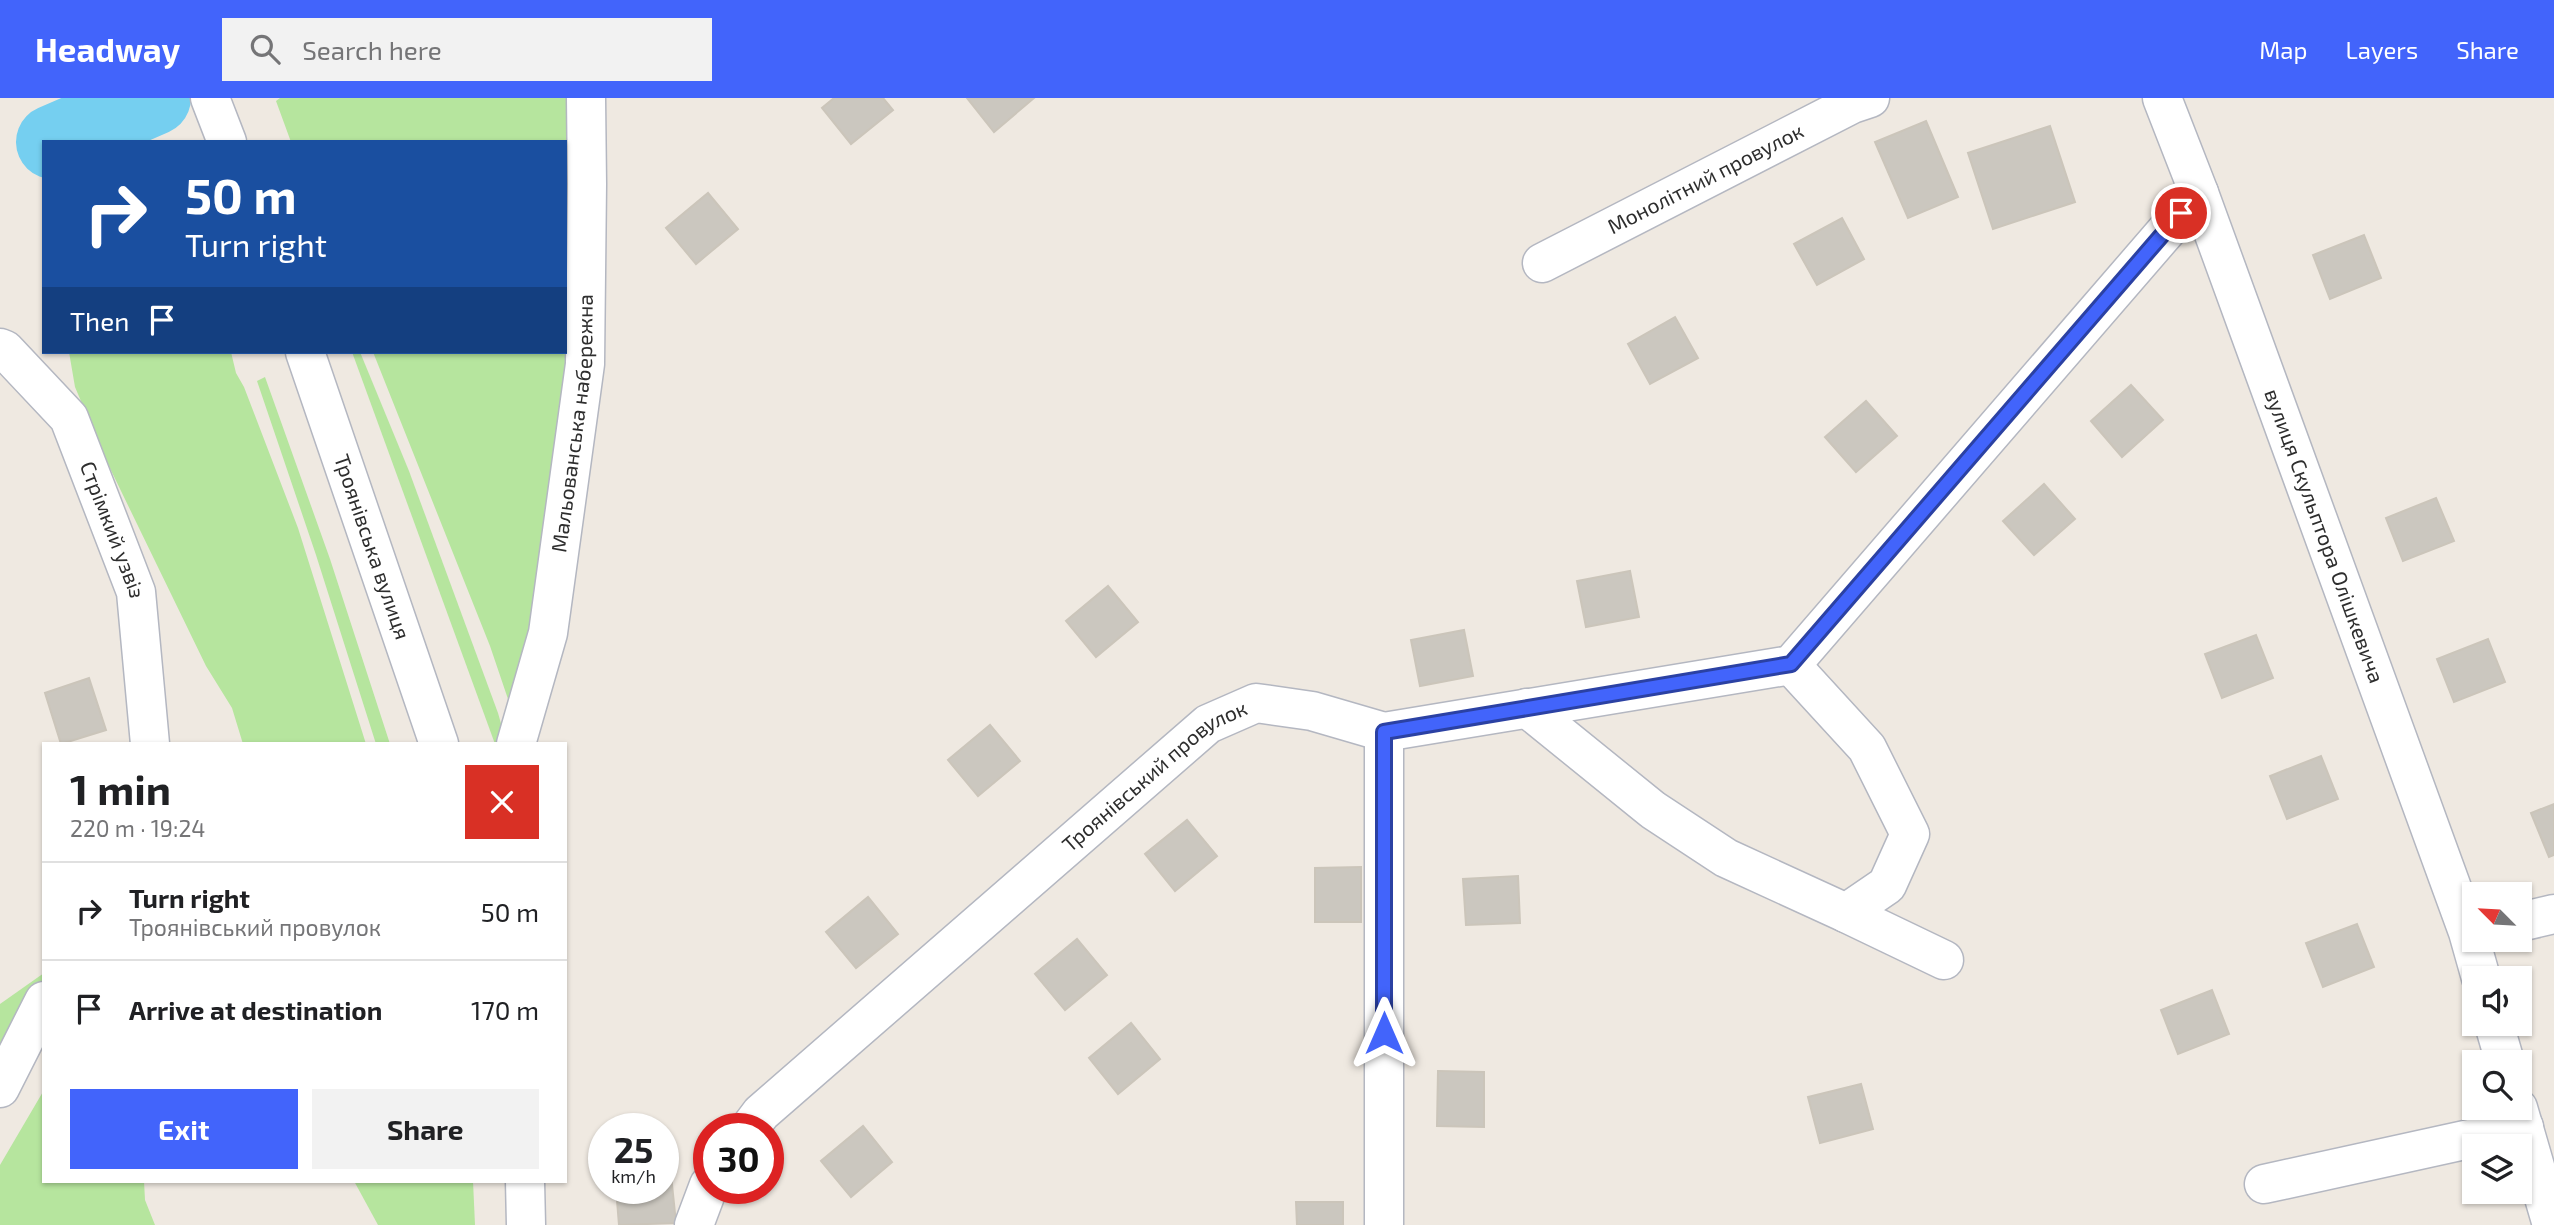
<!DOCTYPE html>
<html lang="en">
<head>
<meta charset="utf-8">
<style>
	:root { --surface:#fff; --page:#f2f2f2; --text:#202124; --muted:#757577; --line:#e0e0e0; --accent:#4264fb }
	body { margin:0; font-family:"Exo 2",sans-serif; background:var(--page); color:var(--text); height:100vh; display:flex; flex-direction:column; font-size:26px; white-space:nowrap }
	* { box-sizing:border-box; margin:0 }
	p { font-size:23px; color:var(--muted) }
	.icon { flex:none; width:38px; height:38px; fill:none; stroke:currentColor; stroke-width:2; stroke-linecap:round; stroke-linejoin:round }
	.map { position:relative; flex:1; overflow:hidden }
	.panel { position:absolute; left:42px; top:644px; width:525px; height:441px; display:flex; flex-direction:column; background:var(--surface); border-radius:0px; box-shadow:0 2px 5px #0004 }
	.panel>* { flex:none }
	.banner { position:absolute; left:42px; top:42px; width:525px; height:214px; border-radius:0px; box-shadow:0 2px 5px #0004; background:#1a4fa0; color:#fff; overflow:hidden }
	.needle { width:46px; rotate:294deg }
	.tools { position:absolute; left:2462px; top:784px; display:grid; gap:14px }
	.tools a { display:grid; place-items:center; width:70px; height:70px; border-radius:0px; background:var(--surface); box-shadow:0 2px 5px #0004; font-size:35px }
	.speed { position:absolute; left:588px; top:1015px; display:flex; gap:14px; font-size:35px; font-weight:700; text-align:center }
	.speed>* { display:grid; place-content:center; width:91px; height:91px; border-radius:50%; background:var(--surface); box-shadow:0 2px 5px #0004; line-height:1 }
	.speed small { font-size:18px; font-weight:400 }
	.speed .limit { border:10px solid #d22; background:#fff; color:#111 }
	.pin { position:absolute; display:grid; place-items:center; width:60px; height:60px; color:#fff; margin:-30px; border:4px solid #fff; border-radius:50%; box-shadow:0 2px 7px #0007 }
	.me { position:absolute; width:77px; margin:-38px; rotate:0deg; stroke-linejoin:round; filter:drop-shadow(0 0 5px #0008) }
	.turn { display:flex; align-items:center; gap:24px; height:147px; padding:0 28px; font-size:32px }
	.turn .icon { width:91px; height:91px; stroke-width:2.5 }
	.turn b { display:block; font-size:49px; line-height:60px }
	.then { display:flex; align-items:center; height:66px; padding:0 28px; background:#0003; gap:14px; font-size:26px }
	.round { display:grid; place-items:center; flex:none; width:74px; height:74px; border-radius:0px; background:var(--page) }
	.head { display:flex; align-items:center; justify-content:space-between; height:119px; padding:0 28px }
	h1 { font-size:42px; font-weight:700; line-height:52px }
	.action { display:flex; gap:14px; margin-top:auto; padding:14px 28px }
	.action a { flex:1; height:80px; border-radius:0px; background:var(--accent); color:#fff; font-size:28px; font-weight:700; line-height:80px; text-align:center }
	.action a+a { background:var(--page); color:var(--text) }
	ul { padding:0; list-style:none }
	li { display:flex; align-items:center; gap:21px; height:98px; padding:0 28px; border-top:2px solid var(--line) }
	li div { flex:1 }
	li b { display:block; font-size:26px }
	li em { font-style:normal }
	header { display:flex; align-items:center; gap:42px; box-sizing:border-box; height:98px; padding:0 35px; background:var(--accent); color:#fff }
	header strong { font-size:33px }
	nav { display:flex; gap:38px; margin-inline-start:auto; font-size:24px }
	.search { width:490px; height:63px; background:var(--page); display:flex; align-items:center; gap:18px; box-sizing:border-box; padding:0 24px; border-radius:0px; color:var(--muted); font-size:26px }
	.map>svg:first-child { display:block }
	.green { fill:#b6e59e }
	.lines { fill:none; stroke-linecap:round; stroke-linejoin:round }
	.river { stroke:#75cff0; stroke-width:74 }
	.building { fill:#cbc7bf; stroke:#cbc5ba; stroke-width:2 }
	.minor-casing { stroke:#b4b7c1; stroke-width:41 }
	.minor { stroke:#fff; stroke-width:38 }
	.route-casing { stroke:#2b41a3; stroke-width:18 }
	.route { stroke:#4264fb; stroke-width:12 }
	.labels { text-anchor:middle; stroke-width:5; stroke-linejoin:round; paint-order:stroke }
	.street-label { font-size:21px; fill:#2e2e2e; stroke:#fff }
</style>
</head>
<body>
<header>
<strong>Headway</strong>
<div class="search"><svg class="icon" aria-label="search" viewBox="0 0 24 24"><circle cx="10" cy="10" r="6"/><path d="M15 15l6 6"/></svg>Search here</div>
<nav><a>Map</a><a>Layers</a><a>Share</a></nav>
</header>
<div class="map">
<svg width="2554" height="1127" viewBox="0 0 2554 1127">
	<rect width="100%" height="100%" fill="#efe9e1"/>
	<g class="green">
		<path d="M 280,0 L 586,0 L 576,466 L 509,604 L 490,548 L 373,254 L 565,254 L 565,44 L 291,44 L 276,3 Z"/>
		<path d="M 69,254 L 231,254 L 236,275 L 244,289 L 298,430 L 366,646 L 243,646 L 232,610 L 206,568 L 105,360 L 75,289 Z"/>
		<path d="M 352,254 L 360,254 L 409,373 L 498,615 L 504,636 L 503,646 L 495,646 Z"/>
		<path d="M 265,279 L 330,461 L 390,646 L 376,646 L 316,457 L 257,283 Z"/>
		<path d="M 44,875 L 44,900 L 0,982 L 0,906 Z"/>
		<path d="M 44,992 L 44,1083 L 144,1083 L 145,1102 L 155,1127 L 0,1127 L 0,1067 Z"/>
		<path d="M 354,1083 L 473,1083 L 475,1127 L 378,1127 Z"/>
	</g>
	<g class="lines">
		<path class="river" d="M 53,44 L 154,0"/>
	</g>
	<g class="building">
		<path d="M 834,0 L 883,0 L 893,12 L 851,46 L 822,10 Z"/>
		<path d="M 967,0 L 1034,0 L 994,34 Z"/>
		<path d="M 1926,23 L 1958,99 L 1908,120 L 1875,44 Z"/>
		<path d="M 2050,28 L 2075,104 L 1993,131 L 1968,55 Z"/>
		<path d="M 708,95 L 738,131 L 696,166 L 666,130 Z"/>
		<path d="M 1842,120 L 1864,161 L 1817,187 L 1794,146 Z"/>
		<path d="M 2364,137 L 2381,180 L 2330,201 L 2313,157 Z"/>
		<path d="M 1675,219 L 1698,260 L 1650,286 L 1628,246 Z"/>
		<path d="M 2131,287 L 2163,322 L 2122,359 L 2091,323 Z"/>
		<path d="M 1866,303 L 1897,338 L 1856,374 L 1825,339 Z"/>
		<path d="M 2044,386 L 2075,421 L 2034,457 L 2003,423 Z"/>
		<path d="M 2436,400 L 2454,443 L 2403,463 L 2386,420 Z"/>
		<path d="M 1630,473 L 1639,519 L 1586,529 L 1577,483 Z"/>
		<path d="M 1108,488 L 1138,524 L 1096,559 L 1066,523 Z"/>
		<path d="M 1464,532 L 1473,578 L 1420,588 L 1411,542 Z"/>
		<path d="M 2256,537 L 2273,580 L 2222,600 L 2205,556 Z"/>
		<path d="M 2488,541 L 2505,584 L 2454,604 L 2437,561 Z"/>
		<path d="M 89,580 L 106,632 L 61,646 L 45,595 Z"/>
		<path d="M 990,627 L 1020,663 L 978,698 L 948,662 Z"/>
		<path d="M 2321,658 L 2338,701 L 2287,721 L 2270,678 Z"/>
		<path d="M 2554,706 L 2554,757 L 2549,759 L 2531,715 Z"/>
		<path d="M 1187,722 L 1217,758 L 1175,793 L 1145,756 Z"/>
		<path d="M 1361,769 L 1361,824 L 1315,824 L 1315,770 Z"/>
		<path d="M 1518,778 L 1520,825 L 1466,827 L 1463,781 Z"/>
		<path d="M 868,799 L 898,836 L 856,870 L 826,834 Z"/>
		<path d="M 2357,826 L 2374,869 L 2323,889 L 2306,845 Z"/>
		<path d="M 1077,841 L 1107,877 L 1065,912 L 1035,876 Z"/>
		<path d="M 2212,892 L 2229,936 L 2178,956 L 2161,912 Z"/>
		<path d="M 1131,925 L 1160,961 L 1118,996 L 1089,960 Z"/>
		<path d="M 1438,973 L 1484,974 L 1484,1029 L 1437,1028 Z"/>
		<path d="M 1861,986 L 1873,1031 L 1820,1045 L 1808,999 Z"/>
		<path d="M 863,1028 L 892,1064 L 851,1099 L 821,1063 Z"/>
		<path d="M 670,1067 L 676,1125 L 619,1127 L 616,1090 L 663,1090 L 663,1068 Z"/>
		<path d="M 1296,1104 L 1343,1104 L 1343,1127 L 1297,1127 Z"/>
	</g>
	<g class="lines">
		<g class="minor-casing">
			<g id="minor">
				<path d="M 210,0 L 227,44"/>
				<path id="s1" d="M 2162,0 L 2199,95 L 2468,834 L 2481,880"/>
				<path id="s2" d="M 1542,165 L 1852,6 L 1870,0"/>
				<path id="s3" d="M 0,250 L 5,252 L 69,320 L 136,494 L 150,646"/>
				<path id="s4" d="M 305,254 L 439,646"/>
				<path d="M 1527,610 L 1653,712 L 1726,760 L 1846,815 L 1887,787 L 1910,736 L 1867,650 L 1791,567"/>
				<path id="s5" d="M 516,646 L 548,535 L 585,266 L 587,86 L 586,0"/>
				<path d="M 1846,815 L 1944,862"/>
				<path d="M 2520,824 L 2554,816"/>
				<path d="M 2494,926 L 2505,964"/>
				<path d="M 0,990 L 44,903"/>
				<path d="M 2518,1010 L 2552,1127"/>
				<path id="s6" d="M 749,1031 L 761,1015 L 1208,626 L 1256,605 L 1312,613 L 1384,634 L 1791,567 L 2199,95"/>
				<path d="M 525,1083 L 526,1127"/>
				<path d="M 2264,1086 L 2524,1029"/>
				<path d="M 694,1127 L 709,1087"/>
				<path d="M 1384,1127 L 1384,634"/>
			</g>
		</g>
		<use href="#minor" class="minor"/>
	</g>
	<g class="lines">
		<g class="route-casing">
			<path id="route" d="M 1384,935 L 1384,634 L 1791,566 L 2181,115"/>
		</g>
		<use href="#route" class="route"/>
	</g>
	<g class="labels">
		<g class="street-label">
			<text dy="7" stroke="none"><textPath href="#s2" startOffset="184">Монолітний провулок</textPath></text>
			<text dy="7" stroke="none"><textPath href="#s5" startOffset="327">Мальованська набережна</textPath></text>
			<text dy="7" stroke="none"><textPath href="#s3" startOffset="219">Стрімкий узвіз</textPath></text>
			<text dy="7" stroke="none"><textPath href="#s1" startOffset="467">вулиця Скульптора Олішкевича</textPath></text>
			<text dy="7" stroke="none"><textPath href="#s4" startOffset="206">Троянівська вулиця</textPath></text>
			<text dy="7" stroke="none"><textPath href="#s6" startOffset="539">Троянівський провулок</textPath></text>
		</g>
	</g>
</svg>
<div class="tools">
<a><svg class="needle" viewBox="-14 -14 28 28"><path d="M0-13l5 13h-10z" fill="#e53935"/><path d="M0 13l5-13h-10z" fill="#757577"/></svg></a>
<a><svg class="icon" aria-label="sound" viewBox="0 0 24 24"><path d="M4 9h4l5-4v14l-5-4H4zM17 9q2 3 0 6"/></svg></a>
<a><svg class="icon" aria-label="search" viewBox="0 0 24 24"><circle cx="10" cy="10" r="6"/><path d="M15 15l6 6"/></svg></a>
<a><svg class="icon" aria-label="layers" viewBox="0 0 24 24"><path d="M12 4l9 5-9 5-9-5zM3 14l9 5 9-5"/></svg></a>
</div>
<div class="speed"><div>25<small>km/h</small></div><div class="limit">30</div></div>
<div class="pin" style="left:2181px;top:115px;background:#d93025"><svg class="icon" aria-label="arrive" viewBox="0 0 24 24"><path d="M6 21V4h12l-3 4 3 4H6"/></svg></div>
<svg class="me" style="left:1384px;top:935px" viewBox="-20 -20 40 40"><path d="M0-17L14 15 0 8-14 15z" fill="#4264fb" stroke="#fff" stroke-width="4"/></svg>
<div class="banner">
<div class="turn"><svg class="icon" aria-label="right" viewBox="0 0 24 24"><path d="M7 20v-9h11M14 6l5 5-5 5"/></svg><div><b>50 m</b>Turn right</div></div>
<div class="then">Then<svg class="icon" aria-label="arrive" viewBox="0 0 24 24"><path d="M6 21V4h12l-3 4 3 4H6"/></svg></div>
</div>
<section class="panel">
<div class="head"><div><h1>1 min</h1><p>220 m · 19:24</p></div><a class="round" style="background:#d93025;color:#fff"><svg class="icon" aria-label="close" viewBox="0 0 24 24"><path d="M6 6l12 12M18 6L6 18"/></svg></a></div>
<ul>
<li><svg class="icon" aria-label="right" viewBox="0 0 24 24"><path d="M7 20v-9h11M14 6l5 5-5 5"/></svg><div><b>Turn right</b><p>Троянівський провулок</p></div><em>50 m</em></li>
<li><svg class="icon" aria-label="arrive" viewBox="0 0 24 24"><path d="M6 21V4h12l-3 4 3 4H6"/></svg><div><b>Arrive at destination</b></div><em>170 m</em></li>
</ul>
<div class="action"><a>Exit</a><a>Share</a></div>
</section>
</div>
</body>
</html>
